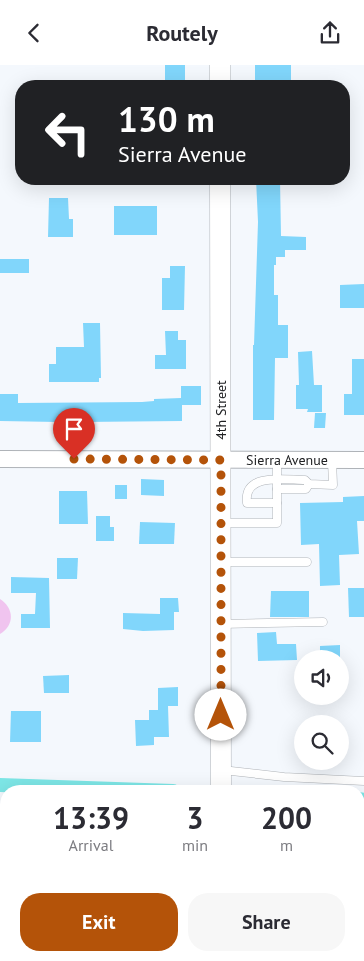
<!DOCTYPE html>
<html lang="en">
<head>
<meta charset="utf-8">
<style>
	:root { --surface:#fff; --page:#f7f7f7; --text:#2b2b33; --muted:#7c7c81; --accent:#b45309 }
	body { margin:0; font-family:"PT Sans",sans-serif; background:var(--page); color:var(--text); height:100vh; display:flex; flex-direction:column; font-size:19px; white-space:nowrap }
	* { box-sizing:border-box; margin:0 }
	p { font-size:16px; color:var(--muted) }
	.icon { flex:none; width:28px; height:28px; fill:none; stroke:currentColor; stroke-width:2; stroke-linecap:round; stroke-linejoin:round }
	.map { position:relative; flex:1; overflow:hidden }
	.drawer { position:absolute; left:0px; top:720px; width:365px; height:176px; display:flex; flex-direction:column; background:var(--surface); border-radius:20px 20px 0 0; box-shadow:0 5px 20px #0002 }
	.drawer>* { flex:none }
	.top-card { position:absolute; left:15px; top:15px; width:335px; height:105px; border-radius:20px; box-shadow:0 5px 20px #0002; background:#202124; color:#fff; overflow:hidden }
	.tools { position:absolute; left:294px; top:585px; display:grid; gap:10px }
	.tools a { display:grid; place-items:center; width:55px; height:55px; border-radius:50%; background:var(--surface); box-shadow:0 5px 20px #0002; font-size:25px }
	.pin { position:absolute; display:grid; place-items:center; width:42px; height:42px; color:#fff; margin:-51px -21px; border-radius:50% 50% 50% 0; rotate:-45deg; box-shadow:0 0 5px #0007 }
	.pin .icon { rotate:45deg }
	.me { position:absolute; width:55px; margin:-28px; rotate:0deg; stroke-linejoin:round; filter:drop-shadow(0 0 4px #0008) }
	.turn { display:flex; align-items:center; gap:18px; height:105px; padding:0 20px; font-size:22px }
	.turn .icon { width:65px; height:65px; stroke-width:2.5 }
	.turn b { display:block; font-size:35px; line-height:42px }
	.eta { display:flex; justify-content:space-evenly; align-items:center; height:85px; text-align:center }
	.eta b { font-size:30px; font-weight:600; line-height:35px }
	.action { display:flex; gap:10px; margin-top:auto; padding:10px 20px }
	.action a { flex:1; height:58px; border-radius:20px; background:var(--accent); color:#fff; font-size:20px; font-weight:600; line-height:58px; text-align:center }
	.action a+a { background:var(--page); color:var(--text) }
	header { display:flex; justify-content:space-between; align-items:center; height:65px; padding:0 20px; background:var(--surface); font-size:22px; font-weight:600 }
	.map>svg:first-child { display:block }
	.green { fill:#f0c4ef }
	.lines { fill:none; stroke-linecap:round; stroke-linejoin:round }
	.canal { stroke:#7de6e6; stroke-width:14 }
	.building { fill:#81d6fb }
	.service-casing { stroke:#afb3b8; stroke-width:9 }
	.minor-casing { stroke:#afb3b8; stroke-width:18 }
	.tertiary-casing { stroke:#afb3b8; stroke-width:21 }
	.motorway-casing { stroke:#d2d3d3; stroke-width:29 }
	.service { stroke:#fff; stroke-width:8 }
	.minor { stroke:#fff; stroke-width:16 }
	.tertiary { stroke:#fff; stroke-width:20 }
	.motorway { stroke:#a58df0; stroke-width:28 }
	.route { stroke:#b45309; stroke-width:9; stroke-dasharray:0 16.2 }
	.labels { text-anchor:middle; stroke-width:5; stroke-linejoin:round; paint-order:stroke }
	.street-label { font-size:14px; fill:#202123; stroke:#fff }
</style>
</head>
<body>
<header><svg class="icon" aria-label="back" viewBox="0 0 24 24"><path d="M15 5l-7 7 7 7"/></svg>Routely<svg class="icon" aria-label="share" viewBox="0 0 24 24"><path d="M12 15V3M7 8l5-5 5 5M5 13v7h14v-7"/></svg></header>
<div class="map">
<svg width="364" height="896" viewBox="0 0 364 896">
	<rect width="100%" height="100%" fill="#f4f8fd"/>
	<path class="green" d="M 0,534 C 14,543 15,560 0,569 Z"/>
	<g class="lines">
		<g class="canal">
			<path d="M 0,720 L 173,726"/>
			<path d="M 359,734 L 364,735"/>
		</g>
	</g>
	<g class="building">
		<rect x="165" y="0" width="20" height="21"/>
		<path d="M 255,0 L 291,0 L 291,20 L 255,19 Z"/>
		<path d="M 256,114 L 280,114 L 281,171 L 306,172 L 306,185 L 285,185 L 285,192 L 276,192 L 276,200 L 274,200 L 274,230 L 278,230 L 278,260 L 288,260 L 288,293 L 275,293 L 274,355 L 253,355 L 253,280 L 254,280 L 258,157 Z"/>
		<path d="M 49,133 L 68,133 L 69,154 L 73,154 L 73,172 L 48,172 Z"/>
		<rect x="114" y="141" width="43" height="29"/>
		<rect x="0" y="194" width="29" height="14"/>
		<path d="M 170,201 L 185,201 L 184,245 L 162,245 L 162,213 L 170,213 Z"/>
		<path d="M 364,219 L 364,243 L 340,243 L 340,220 Z"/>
		<path d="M 83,258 L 100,258 L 101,313 L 99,313 L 99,317 L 49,317 L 49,299 L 56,299 L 56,282 L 84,282 Z"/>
		<path d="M 165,266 L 178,266 L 178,275 L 186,275 L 186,304 L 155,304 L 155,290 L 166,290 Z"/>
		<path d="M 312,286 L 314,320 L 322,320 L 322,347 L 307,347 L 308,344 L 296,344 L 296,320 L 299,320 L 298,287 Z"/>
		<path d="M 352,294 L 364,294 L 364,350 L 344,350 L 344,329 L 352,329 Z"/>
		<path d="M 181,321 L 201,321 L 201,340 L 182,340 L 182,356 L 82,357 L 82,351 L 58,351 L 58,357 L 0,356 L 0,329 L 18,329 L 18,338 L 142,337 L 154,336 L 154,334 L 181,333 Z"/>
		<path d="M 315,348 L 326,348 L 325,363 L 314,363 Z"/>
		<path d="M 141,414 L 164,415 L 164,431 L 141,430 Z"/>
		<rect x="115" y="420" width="12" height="14"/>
		<path d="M 59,426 L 87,426 L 88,459 L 59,459 Z"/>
		<path d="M 364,431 L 364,456 L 357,456 L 359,489 L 339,490 L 340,520 L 320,521 L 319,479 L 301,480 L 300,438 L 343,437 L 343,432 Z"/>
		<path d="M 96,451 L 110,451 L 110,462 L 114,462 L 114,476 L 96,476 Z"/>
		<path d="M 140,457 L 175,458 L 174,479 L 139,479 Z"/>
		<path d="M 57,493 L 78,493 L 77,514 L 57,514 Z"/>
		<path d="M 11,512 L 49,513 L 50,563 L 21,563 L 21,549 L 35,549 L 36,528 L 11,528 Z"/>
		<path d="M 348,523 L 364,523 L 364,552 L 349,552 Z"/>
		<path d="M 271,526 L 309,526 L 309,552 L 270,552 Z"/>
		<path d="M 160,533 L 178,533 L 179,547 L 174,547 L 174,565 L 143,566 L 123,564 L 123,548 L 160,549 Z"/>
		<path d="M 276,567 L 277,579 L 296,579 L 297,595 L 258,596 L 257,568 Z"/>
		<path d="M 340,580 L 340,594 L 320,594 L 320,581 Z"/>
		<path d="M 69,610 L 69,628 L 44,628 L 43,611 Z"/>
		<path d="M 178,622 L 178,641 L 168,641 L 169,672 L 154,672 L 154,680 L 136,681 L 135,655 L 149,655 L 149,645 L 158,645 L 158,623 Z"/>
		<path d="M 11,646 L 41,646 L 41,677 L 10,677 Z"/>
	</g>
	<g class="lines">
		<g class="service-casing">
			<g id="service">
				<path d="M 277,424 L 306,424 L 309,419"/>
				<path d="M 277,438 L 247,438 C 243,407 285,415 305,415 L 309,419 L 333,420 L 332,395"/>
				<path d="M 222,458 L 277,458 L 277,395"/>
				<path d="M 221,497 L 307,497"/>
				<path d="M 221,559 L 323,557"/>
				<path d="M 222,705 L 284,712 L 364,716"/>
			</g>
		</g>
		<g class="minor-casing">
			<path id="minor" d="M 0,394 L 364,395"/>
		</g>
		<g class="tertiary-casing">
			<g id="tertiary">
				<path d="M 220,0 L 220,21"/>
				<path d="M 220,114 L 221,726"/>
				<path d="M 221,890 L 221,896"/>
			</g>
		</g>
		<g class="motorway-casing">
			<g id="motorway">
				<path d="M 0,792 L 6,792"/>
				<path d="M 359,808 L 364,808"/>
				<path d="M 0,814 L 6,814"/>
				<path d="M 359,829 L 364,830"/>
				<path d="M 0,853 L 6,853"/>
				<path d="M 359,869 L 364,869"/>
			</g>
		</g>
		<use href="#service" class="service"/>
		<use href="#minor" class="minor"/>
		<use href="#tertiary" class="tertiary"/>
		<use href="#motorway" class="motorway"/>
	</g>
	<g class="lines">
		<path class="route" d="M 74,394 L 221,395 L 221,650"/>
	</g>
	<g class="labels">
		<g class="street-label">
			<text transform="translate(221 345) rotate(-90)" y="5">4th Street</text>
			<text x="287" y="400">Sierra Avenue</text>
		</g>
	</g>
</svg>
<div class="tools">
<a><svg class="icon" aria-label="sound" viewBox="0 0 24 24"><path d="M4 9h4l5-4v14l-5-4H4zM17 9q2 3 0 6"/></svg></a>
<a><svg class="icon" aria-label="search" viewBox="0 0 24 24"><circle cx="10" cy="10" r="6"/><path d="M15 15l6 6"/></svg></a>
</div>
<div class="pin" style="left:74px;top:394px;background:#d93025"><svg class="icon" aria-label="arrive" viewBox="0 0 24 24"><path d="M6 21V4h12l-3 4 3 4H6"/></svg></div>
<svg class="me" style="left:221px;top:650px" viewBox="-20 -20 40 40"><circle r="19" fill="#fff"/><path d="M0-13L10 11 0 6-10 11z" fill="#b45309"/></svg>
<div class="top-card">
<div class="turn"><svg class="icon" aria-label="left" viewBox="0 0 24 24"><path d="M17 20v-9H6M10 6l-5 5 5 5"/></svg><div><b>130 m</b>Sierra Avenue</div></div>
</div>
<section class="drawer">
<div class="eta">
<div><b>13:39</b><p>Arrival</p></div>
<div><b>3</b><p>min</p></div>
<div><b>200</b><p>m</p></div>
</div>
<div class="action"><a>Exit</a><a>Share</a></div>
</section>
</div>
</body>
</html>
